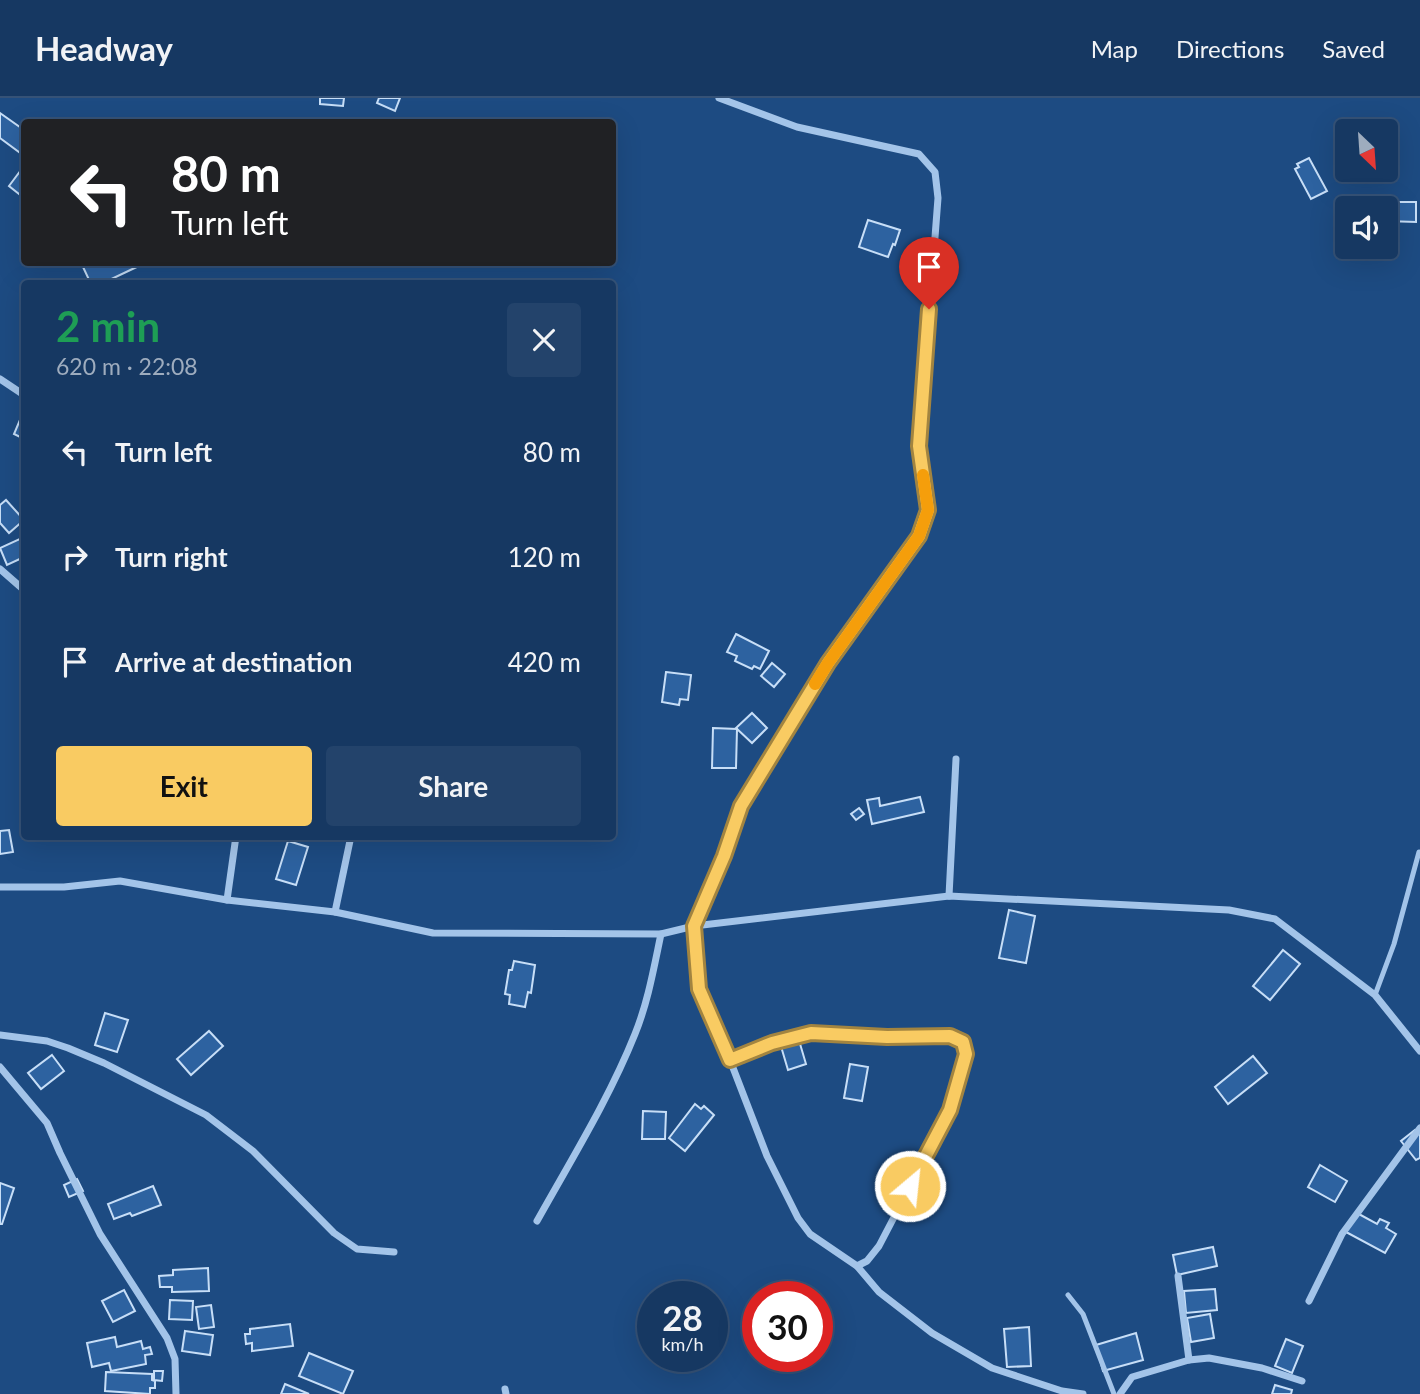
<!DOCTYPE html>
<html lang="en">
<head>
<meta charset="utf-8">
<style>
	:root { --surface:#163862; --page:#23436b; --text:#f1f3f6; --muted:#9eacbe; --line:#355277; --accent:#f9cb62 }
	body { margin:0; font-family:Lato,sans-serif; background:var(--page); color:var(--text); height:100vh; display:flex; flex-direction:column; font-size:26px; white-space:nowrap }
	* { box-sizing:border-box; margin:0 }
	p { font-size:23px; color:var(--muted) }
	.icon { flex:none; width:38px; height:38px; fill:none; stroke:currentColor; stroke-width:2; stroke-linecap:round; stroke-linejoin:round }
	.map { position:relative; flex:1; overflow:hidden }
	.details { position:absolute; left:21px; top:182px; width:595px; height:560px; display:flex; flex-direction:column; background:var(--surface); border-radius:7px; box-shadow:0 7px 28px #0002,0 0 0 2px var(--line) }
	.details>* { flex:none }
	.hud { position:absolute; left:21px; top:21px; width:595px; height:147px; border-radius:7px; box-shadow:0 7px 28px #0002,0 0 0 2px var(--line); background:#202124; color:#fff; overflow:hidden }
	.needle { width:46px; rotate:155deg }
	.tools { position:absolute; left:1335px; top:21px; display:grid; gap:14px }
	.tools a { display:grid; place-items:center; width:63px; height:63px; border-radius:7px; background:var(--surface); box-shadow:0 7px 28px #0002,0 0 0 2px var(--line); font-size:35px }
	.speed { position:absolute; left:637px; top:1183px; display:flex; gap:14px; font-size:35px; font-weight:700; text-align:center }
	.speed>* { display:grid; place-content:center; width:91px; height:91px; border-radius:50%; background:var(--surface); box-shadow:0 7px 28px #0002,0 0 0 2px var(--line); line-height:1 }
	.speed small { font-size:18px; font-weight:400 }
	.speed .limit { border:10px solid #d22; background:#fff; color:#111 }
	.pin { position:absolute; display:grid; place-items:center; width:60px; height:60px; color:#fff; margin:-72px -30px; border-radius:50% 50% 50% 0; rotate:-45deg; box-shadow:0 0 7px #0007 }
	.pin .icon { rotate:45deg }
	.me { position:absolute; width:77px; margin:-38px; rotate:28deg; stroke-linejoin:round; filter:drop-shadow(0 0 5px #0008) }
	.turn { display:flex; align-items:center; gap:24px; height:147px; padding:0 35px; font-size:32px }
	.turn .icon { width:91px; height:91px; stroke-width:2.5 }
	.turn b { display:block; font-size:49px; line-height:60px }
	.round { display:grid; place-items:center; flex:none; width:74px; height:74px; border-radius:7px; background:var(--page) }
	.overview { display:flex; align-items:center; justify-content:space-between; height:119px; padding:0 35px }
	h1 { font-size:42px; font-weight:700; line-height:52px; color:#1e9e55 }
	.button { display:flex; gap:14px; margin-top:auto; padding:14px 35px }
	.button a { flex:1; height:80px; border-radius:7px; background:var(--accent); color:#111; font-size:28px; font-weight:700; line-height:80px; text-align:center }
	.button a+a { background:var(--page); color:var(--text) }
	ul { padding:0; list-style:none }
	li { display:flex; align-items:center; gap:21px; height:105px; padding:0 35px }
	li div { flex:1 }
	li b { display:block; font-size:26px }
	li em { font-style:normal }
	header { display:flex; align-items:center; gap:42px; box-sizing:border-box; height:98px; padding:0 35px; background:var(--surface); border-bottom:2px solid var(--line) }
	header strong { font-size:33px }
	nav { display:flex; gap:38px; margin-inline-start:auto; font-size:24px }
	.map>svg:first-child { display:block }
	.building { fill:#2d62a0; stroke:#c7def7; stroke-width:2 }
	.lines { fill:none; stroke-linecap:round; stroke-linejoin:round }
	.service { stroke:#a3c4e9; stroke-width:5 }
	.minor { stroke:#a3c4e9; stroke-width:7 }
	.route-casing { stroke:#a28440; stroke-width:18 }
	.route { stroke:#f9cb62; stroke-width:12 }
	.slow { stroke:#f59e0b; stroke-width:12 }
</style>
</head>
<body>
<header>
<strong>Headway</strong>
<nav><a>Map</a><a>Directions</a><a>Saved</a></nav>
</header>
<div class="map">
<svg width="1420" height="1296" viewBox="0 0 1420 1296">
	<rect width="100%" height="100%" fill="#1d4b82"/>
	<g class="building">
		<path d="M 320,0 L 344,0 L 343,8 L 320,6 Z"/>
		<path d="M 379,0 L 400,0 L 395,13 L 377,5 Z"/>
		<path d="M 0,15 L 24,32 L 23,57 L 0,40 Z"/>
		<path d="M 1309,60 L 1327,93 L 1311,101 L 1295,71 L 1299,69 L 1297,66 Z"/>
		<path d="M 24,68 L 24,100 L 9,88 Z"/>
		<path d="M 1381,104 L 1416,104 L 1416,124 L 1386,123 L 1386,110 L 1381,110 Z"/>
		<path d="M 868,122 L 900,132 L 895,147 L 893,146 L 888,159 L 859,149 Z"/>
		<path d="M 93,164 L 143,164 L 143,166 L 101,186 L 91,186 L 83,169 Z"/>
		<path d="M 22,317 L 24,318 L 24,341 L 14,336 Z"/>
		<path d="M 6,402 L 24,422 L 9,435 L 0,425 L 0,407 Z"/>
		<path d="M 24,439 L 24,459 L 7,467 L 0,450 Z"/>
		<path d="M 736,536 L 769,553 L 760,571 L 754,568 L 752,571 L 735,563 L 737,558 L 727,554 Z"/>
		<path d="M 772,565 L 785,576 L 774,589 L 761,578 Z"/>
		<path d="M 666,574 L 691,577 L 688,602 L 680,601 L 679,607 L 662,604 Z"/>
		<path d="M 752,615 L 767,630 L 752,645 L 736,630 Z"/>
		<path d="M 713,630 L 737,631 L 736,670 L 712,670 Z"/>
		<path d="M 920,699 L 924,714 L 872,726 L 867,702 L 879,700 L 880,708 Z"/>
		<path d="M 859,710 L 864,716 L 856,722 L 851,716 Z"/>
		<path d="M 9,732 L 13,754 L 0,756 L 0,733 Z"/>
		<path d="M 288,743 L 308,749 L 296,787 L 276,781 Z"/>
		<path d="M 1009,812 L 1035,818 L 1026,865 L 999,860 Z"/>
		<path d="M 1283,852 L 1300,866 L 1270,902 L 1253,888 Z"/>
		<path d="M 514,863 L 535,867 L 531,895 L 528,894 L 525,909 L 509,906 L 510,897 L 505,896 L 509,872 L 512,872 Z"/>
		<path d="M 105,915 L 128,922 L 117,954 L 95,947 Z"/>
		<path d="M 209,933 L 223,948 L 191,977 L 177,961 Z"/>
		<path d="M 798,939 L 806,966 L 788,972 L 780,945 Z"/>
		<path d="M 52,957 L 64,973 L 41,991 L 28,975 Z"/>
		<path d="M 1253,958 L 1267,975 L 1228,1006 L 1215,989 Z"/>
		<path d="M 850,966 L 868,969 L 862,1003 L 844,1000 Z"/>
		<path d="M 695,1006 L 701,1011 L 704,1008 L 714,1017 L 685,1053 L 669,1040 Z"/>
		<path d="M 643,1013 L 666,1014 L 665,1041 L 642,1041 Z"/>
		<path d="M 1415,1032 L 1420,1034 L 1420,1060 L 1416,1062 L 1401,1043 Z"/>
		<path d="M 1320,1067 L 1347,1083 L 1335,1104 L 1308,1089 Z"/>
		<path d="M 77,1081 L 83,1093 L 69,1099 L 64,1087 Z"/>
		<path d="M 0,1085 L 14,1090 L 2,1126 L 0,1126 Z"/>
		<path d="M 153,1088 L 161,1107 L 132,1118 L 130,1115 L 114,1121 L 108,1106 Z"/>
		<path d="M 1357,1115 L 1377,1126 L 1380,1121 L 1389,1125 L 1386,1130 L 1396,1136 L 1385,1155 L 1346,1134 Z"/>
		<path d="M 1213,1149 L 1217,1168 L 1177,1177 L 1173,1157 Z"/>
		<path d="M 208,1170 L 209,1193 L 172,1194 L 172,1189 L 160,1189 L 159,1178 L 173,1177 L 173,1172 Z"/>
		<path d="M 1215,1191 L 1217,1212 L 1186,1215 L 1184,1193 Z"/>
		<path d="M 124,1192 L 135,1213 L 113,1224 L 102,1203 Z"/>
		<path d="M 170,1202 L 193,1203 L 192,1222 L 169,1221 Z"/>
		<path d="M 211,1207 L 214,1229 L 199,1231 L 196,1209 Z"/>
		<path d="M 1210,1216 L 1214,1240 L 1191,1244 L 1187,1220 Z"/>
		<path d="M 290,1226 L 293,1248 L 252,1253 L 252,1245 L 246,1246 L 245,1236 L 250,1236 L 250,1231 Z"/>
		<path d="M 1029,1229 L 1031,1268 L 1007,1269 L 1004,1231 Z"/>
		<path d="M 185,1233 L 213,1237 L 210,1257 L 182,1253 Z"/>
		<path d="M 1136,1235 L 1143,1262 L 1103,1273 L 1096,1247 Z"/>
		<path d="M 115,1239 L 117,1249 L 141,1243 L 143,1251 L 150,1249 L 152,1256 L 145,1257 L 146,1266 L 111,1273 L 109,1265 L 92,1269 L 87,1245 Z"/>
		<path d="M 1286,1241 L 1303,1248 L 1292,1275 L 1275,1268 Z"/>
		<path d="M 309,1255 L 353,1273 L 343,1296 L 299,1278 Z"/>
		<path d="M 154,1273 L 163,1273 L 162,1283 L 154,1282 Z"/>
		<path d="M 106,1274 L 152,1276 L 152,1282 L 155,1283 L 155,1290 L 150,1290 L 150,1296 L 105,1293 Z"/>
		<path d="M 285,1286 L 309,1296 L 281,1296 Z"/>
		<path d="M 1275,1287 L 1292,1292 L 1291,1296 L 1272,1296 Z"/>
	</g>
	<g class="lines">
		<g class="service">
			<path d="M 1375,897 L 1394,846 L 1419,754"/>
			<path d="M 1068,1197 L 1083,1216 L 1114,1296"/>
		</g>
		<g class="minor">
			<path d="M 719,0 L 797,29 L 919,56 L 935,74 L 938,100 L 919,348 L 928,413 L 919,438 L 828,565 L 741,708 L 724,758 L 694,828 L 699,891 L 730,962 L 767,1058 L 798,1120 L 810,1136 L 857,1168 L 879,1194 L 932,1235 L 992,1270 L 1062,1293 L 1083,1296"/>
			<path d="M 0,281 L 24,297"/>
			<path d="M 0,471 L 24,492"/>
			<path d="M 0,789 L 64,789 L 120,783 L 227,802 L 335,814 L 433,835 L 661,836 L 694,828 L 949,798 L 1229,812 L 1275,821 L 1375,897 L 1420,953"/>
			<path d="M 949,798 L 956,661"/>
			<path d="M 227,802 L 236,738"/>
			<path d="M 335,814 L 351,738"/>
			<path d="M 0,937 L 47,943 L 68,950 L 104,965 L 206,1017 L 253,1053 L 334,1135 L 357,1151 L 394,1154"/>
			<path d="M 730,962 L 772,945 L 812,935 L 887,939 L 950,938 L 963,944 L 966,956 L 950,1012 L 879,1148 L 867,1163 L 857,1168"/>
			<path d="M 0,969 L 47,1025 L 60,1055 L 100,1136 L 167,1240 L 175,1261 L 176,1296"/>
			<path d="M 537,1123 C 571,1062 609,1001 635,936 C 648,904 654,869 661,836"/>
			<path d="M 1178,1178 L 1189,1262"/>
			<path d="M 1309,1203 L 1342,1136 L 1420,1030"/>
			<path d="M 505,1291 L 506,1296"/>
			<path d="M 1120,1296 L 1132,1279 L 1189,1262 L 1209,1260 L 1262,1270 L 1302,1283"/>
		</g>
	</g>
	<g class="lines">
		<g class="route-casing">
			<path id="route" d="M 910,1088 L 950,1012 L 966,956 L 963,944 L 950,938 L 887,939 L 811,935 L 772,945 L 730,962 L 699,891 L 694,828 L 724,758 L 741,708 L 828,565 L 919,438 L 928,412 L 919,348 L 929,211"/>
		</g>
		<use href="#route" class="route"/>
		<path class="slow" d="M 815,586 L 828,565 L 919,438 L 928,412 L 923,377"/>
	</g>
</svg>
<div class="tools">
<a><svg class="needle" viewBox="-14 -14 28 28"><path d="M0-13l5 13h-10z" fill="#e53935"/><path d="M0 13l5-13h-10z" fill="#9eacbe"/></svg></a>
<a><svg class="icon" aria-label="sound" viewBox="0 0 24 24"><path d="M4 9h4l5-4v14l-5-4H4zM17 9q2 3 0 6"/></svg></a>
</div>
<div class="speed"><div>28<small>km/h</small></div><div class="limit">30</div></div>
<div class="pin" style="left:929px;top:211px;background:#d93025"><svg class="icon" aria-label="arrive" viewBox="0 0 24 24"><path d="M6 21V4h12l-3 4 3 4H6"/></svg></div>
<svg class="me" style="left:910px;top:1088px" viewBox="-20 -20 40 40"><circle r="17" fill="#f9cb62" stroke="#fff" stroke-width="3"/><path d="M0-11L8 9 0 5-8 9z" fill="#fff"/></svg>
<div class="hud">
<div class="turn"><svg class="icon" aria-label="left" viewBox="0 0 24 24"><path d="M17 20v-9H6M10 6l-5 5 5 5"/></svg><div><b>80 m</b>Turn left</div></div>
</div>
<section class="details">
<div class="overview"><div><h1>2 min</h1><p>620 m · 22:08</p></div><a class="round"><svg class="icon" aria-label="close" viewBox="0 0 24 24"><path d="M6 6l12 12M18 6L6 18"/></svg></a></div>
<ul>
<li><svg class="icon" aria-label="left" viewBox="0 0 24 24"><path d="M17 20v-9H6M10 6l-5 5 5 5"/></svg><div><b>Turn left</b></div><em>80 m</em></li>
<li><svg class="icon" aria-label="right" viewBox="0 0 24 24"><path d="M7 20v-9h11M14 6l5 5-5 5"/></svg><div><b>Turn right</b></div><em>120 m</em></li>
<li><svg class="icon" aria-label="arrive" viewBox="0 0 24 24"><path d="M6 21V4h12l-3 4 3 4H6"/></svg><div><b>Arrive at destination</b></div><em>420 m</em></li>
</ul>
<div class="button"><a>Exit</a><a>Share</a></div>
</section>
</div>
</body>
</html>
